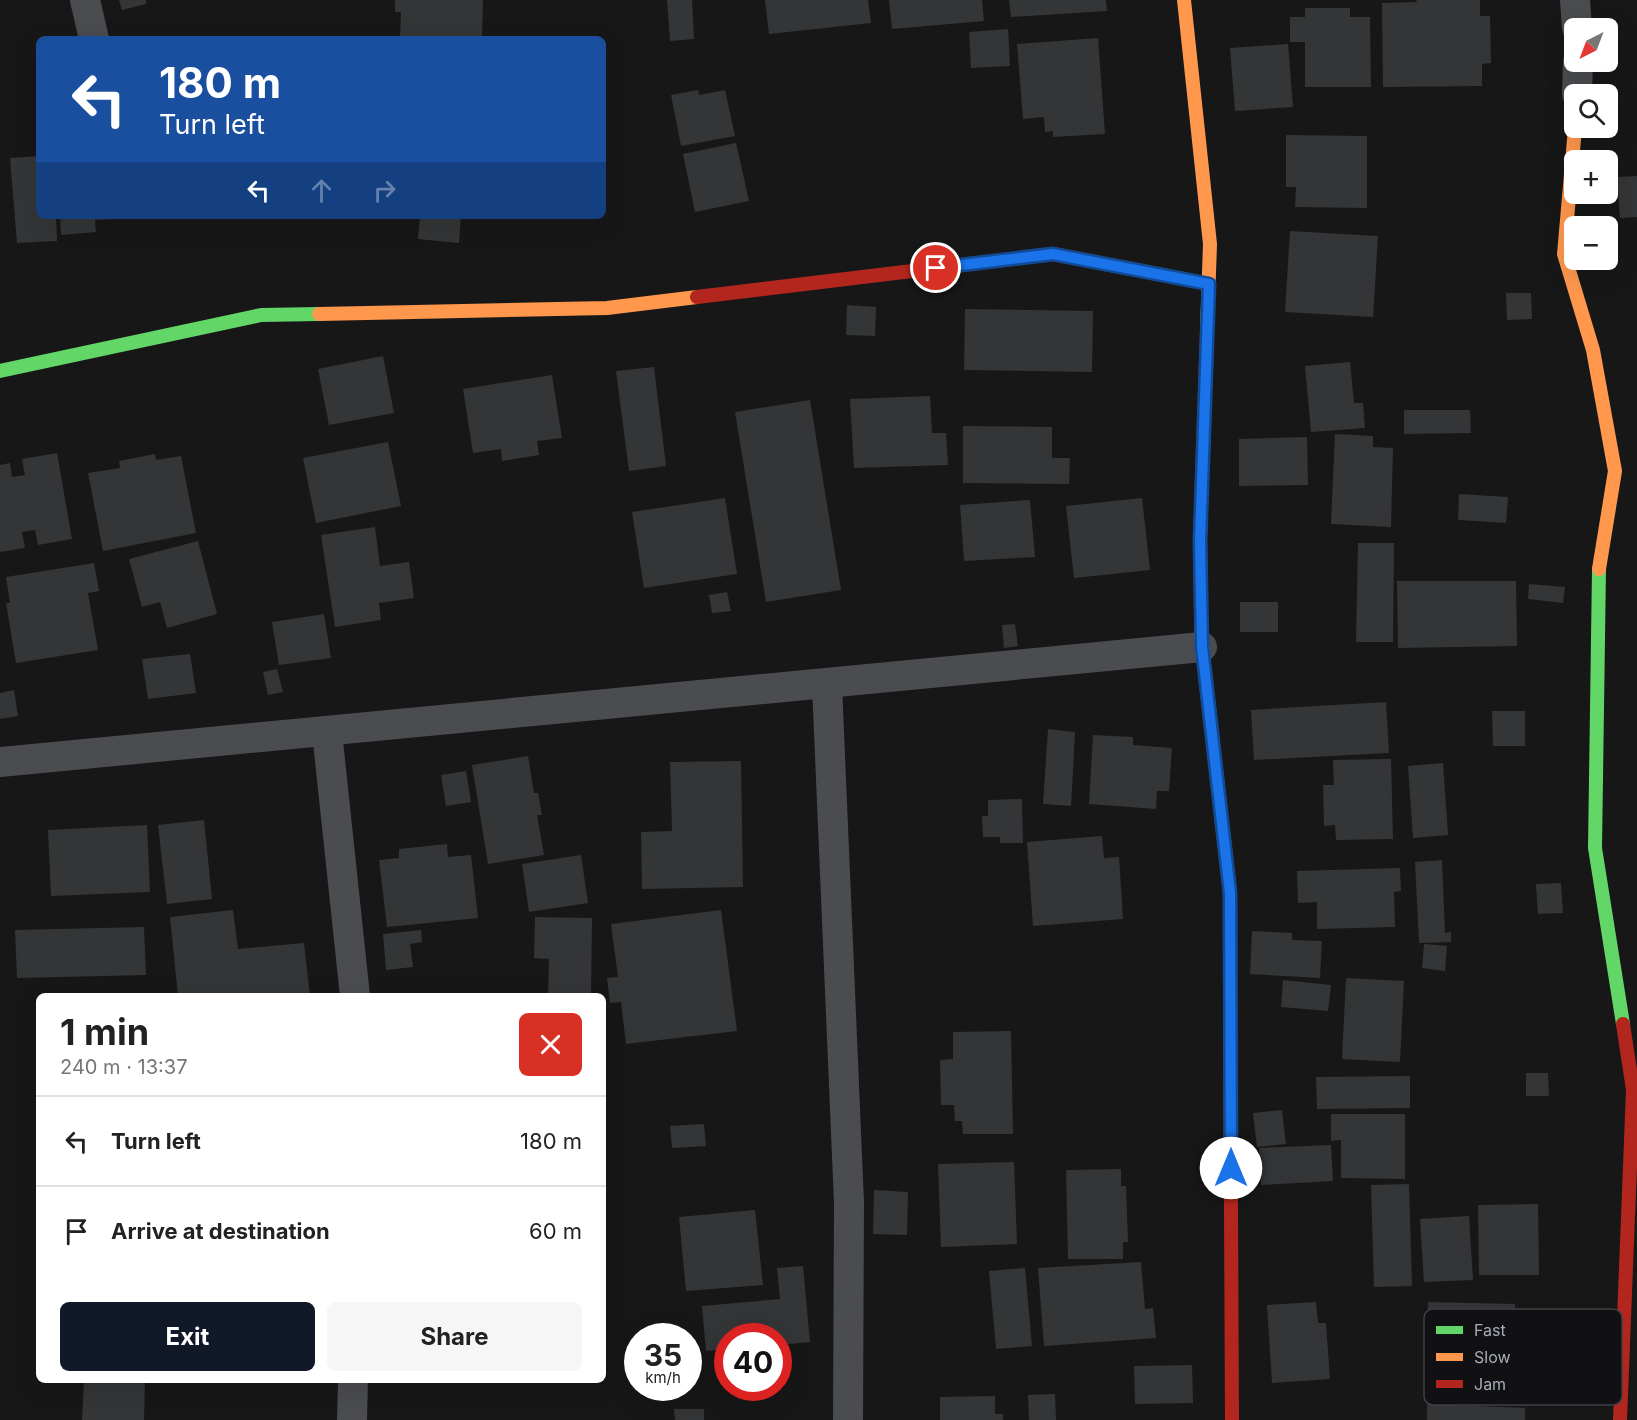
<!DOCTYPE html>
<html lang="en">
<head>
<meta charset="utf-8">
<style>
	:root { --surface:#fff; --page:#f6f6f6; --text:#222; --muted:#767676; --line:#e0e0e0; --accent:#111827 }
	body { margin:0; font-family:Inter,sans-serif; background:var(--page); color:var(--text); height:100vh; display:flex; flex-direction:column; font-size:22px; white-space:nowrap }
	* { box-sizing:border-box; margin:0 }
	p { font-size:20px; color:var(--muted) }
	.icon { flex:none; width:33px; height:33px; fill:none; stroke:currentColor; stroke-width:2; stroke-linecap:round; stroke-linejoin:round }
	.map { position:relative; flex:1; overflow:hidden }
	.panel { position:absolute; left:36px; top:993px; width:570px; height:390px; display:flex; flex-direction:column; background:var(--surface); border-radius:9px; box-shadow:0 6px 24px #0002 }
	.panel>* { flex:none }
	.hud { position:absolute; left:36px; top:36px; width:570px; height:183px; border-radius:9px; box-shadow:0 6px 24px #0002; background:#1a4fa0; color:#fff; overflow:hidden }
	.needle { width:39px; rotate:222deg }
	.controls { position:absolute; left:1564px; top:18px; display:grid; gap:12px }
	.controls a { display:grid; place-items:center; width:54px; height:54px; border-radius:9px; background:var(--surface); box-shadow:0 6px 24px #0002; font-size:30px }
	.speed { position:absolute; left:624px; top:1323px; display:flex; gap:12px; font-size:30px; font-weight:700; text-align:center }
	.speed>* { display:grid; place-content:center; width:78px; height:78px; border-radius:50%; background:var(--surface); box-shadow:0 6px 24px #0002; line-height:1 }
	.speed small { font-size:15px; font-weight:400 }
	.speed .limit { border:9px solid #d22; background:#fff; color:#111 }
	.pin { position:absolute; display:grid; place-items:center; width:51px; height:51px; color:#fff; margin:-26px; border:3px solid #fff; border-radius:50%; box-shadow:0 2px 6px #0007 }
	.me { position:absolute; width:66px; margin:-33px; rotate:0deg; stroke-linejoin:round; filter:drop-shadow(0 0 4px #0008) }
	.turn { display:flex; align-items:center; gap:21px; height:126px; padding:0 24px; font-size:27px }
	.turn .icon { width:78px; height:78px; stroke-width:2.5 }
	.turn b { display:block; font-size:42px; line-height:51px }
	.lanes { display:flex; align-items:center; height:57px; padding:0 24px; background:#0003; justify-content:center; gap:30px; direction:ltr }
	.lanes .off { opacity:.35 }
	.round { display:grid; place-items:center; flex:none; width:63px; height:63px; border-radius:9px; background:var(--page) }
	.summary { display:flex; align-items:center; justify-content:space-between; height:102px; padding:0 24px }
	h1 { font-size:36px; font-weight:700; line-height:45px }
	.action { display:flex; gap:12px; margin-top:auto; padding:12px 24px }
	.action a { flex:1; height:69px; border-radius:9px; background:var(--accent); color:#fff; font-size:24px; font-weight:700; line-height:69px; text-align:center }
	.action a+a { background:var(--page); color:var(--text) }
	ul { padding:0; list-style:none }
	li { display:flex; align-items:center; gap:18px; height:90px; padding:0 24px; border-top:2px solid var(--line) }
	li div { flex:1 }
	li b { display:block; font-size:22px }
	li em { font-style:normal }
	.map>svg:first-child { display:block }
	.building { fill:#343537 }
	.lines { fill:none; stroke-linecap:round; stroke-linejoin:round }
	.street { stroke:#4b4c50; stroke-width:30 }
	.fast { stroke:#63d668; stroke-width:14 }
	.slow { stroke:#ff974d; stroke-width:14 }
	.jam { stroke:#b3261e; stroke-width:14 }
	.route-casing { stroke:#114b97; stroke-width:15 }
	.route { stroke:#1a73e8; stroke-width:10 }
	.key { fill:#111113; stroke:#3e4045; stroke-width:1.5 }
	.key-label { font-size:16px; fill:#a8adb8 }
</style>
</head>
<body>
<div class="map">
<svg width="1637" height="1420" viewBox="0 0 1637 1420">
	<rect width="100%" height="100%" fill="#171717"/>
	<g class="building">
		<path d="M 119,0 L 146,0 L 146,4 L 122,10 Z"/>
		<path d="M 395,0 L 483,0 L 482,39 L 400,39 L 401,12 L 395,12 Z"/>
		<path d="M 667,0 L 692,0 L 694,39 L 670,41 Z"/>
		<path d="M 765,0 L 868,0 L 871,23 L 769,34 Z"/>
		<path d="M 889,0 L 982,0 L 984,21 L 892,29 Z"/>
		<path d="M 1009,0 L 1106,0 L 1107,11 L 1011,17 Z"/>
		<path d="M 1416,0 L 1480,0 L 1480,16 L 1490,16 L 1491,63 L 1482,64 L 1482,86 L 1383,87 L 1382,3 L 1417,2 Z"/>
		<path d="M 1305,8 L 1350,8 L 1350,17 L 1370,17 L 1371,87 L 1305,87 L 1305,42 L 1290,42 L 1290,17 L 1305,17 Z"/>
		<path d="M 1008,29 L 1010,66 L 971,68 L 969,32 Z"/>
		<path d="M 1098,38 L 1105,134 L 1053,137 L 1053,131 L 1045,132 L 1044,117 L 1023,119 L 1017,44 Z"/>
		<path d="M 1288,44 L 1293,107 L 1235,111 L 1230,48 Z"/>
		<path d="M 698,90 L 699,95 L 725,90 L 735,136 L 681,146 L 671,95 Z"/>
		<path d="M 1286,135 L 1367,136 L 1367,208 L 1295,207 L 1296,187 L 1286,187 Z"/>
		<path d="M 736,143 L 749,201 L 695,212 L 683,154 Z"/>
		<path d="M 39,156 L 39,216 L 56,216 L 57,241 L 17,243 L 10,158 Z"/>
		<path d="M 1637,176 L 1637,217 L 1620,218 L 1617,177 Z"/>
		<path d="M 60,216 L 112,216 L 112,219 L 95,220 L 96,232 L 61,235 Z"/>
		<path d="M 420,216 L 461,216 L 459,243 L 418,239 Z"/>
		<path d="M 1290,231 L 1378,236 L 1373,317 L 1285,312 Z"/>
		<path d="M 1506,293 L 1531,293 L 1532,319 L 1507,320 Z"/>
		<path d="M 847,305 L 876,307 L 875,336 L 846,335 Z"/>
		<path d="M 965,309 L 1093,311 L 1092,372 L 964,370 Z"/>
		<path d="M 383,356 L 394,413 L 329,425 L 318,369 Z"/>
		<path d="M 1350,362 L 1354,403 L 1363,403 L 1365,428 L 1311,432 L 1305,366 Z"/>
		<path d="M 654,367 L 666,466 L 629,471 L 616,371 Z"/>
		<path d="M 552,375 L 562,438 L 537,441 L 539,455 L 502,461 L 501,449 L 473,453 L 463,389 Z"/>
		<path d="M 930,396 L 932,433 L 946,433 L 948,465 L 854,468 L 850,399 Z"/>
		<path d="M 810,400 L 841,590 L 766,602 L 735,412 Z"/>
		<path d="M 1404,410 L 1470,410 L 1471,433 L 1404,434 Z"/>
		<path d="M 963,426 L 1052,427 L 1052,458 L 1070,458 L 1069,484 L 963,483 Z"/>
		<path d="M 1335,434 L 1373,436 L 1373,447 L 1393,448 L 1391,527 L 1331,524 Z"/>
		<path d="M 1307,437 L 1308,485 L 1239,486 L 1239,439 Z"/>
		<path d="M 388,442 L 401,506 L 316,523 L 303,458 Z"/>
		<path d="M 57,453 L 72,539 L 38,545 L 35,530 L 22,532 L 25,548 L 0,552 L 0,465 L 10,463 L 12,477 L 25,475 L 22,459 Z"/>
		<path d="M 155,454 L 156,460 L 181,456 L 196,533 L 103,551 L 88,473 L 120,468 L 119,461 Z"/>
		<path d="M 1459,494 L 1508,497 L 1506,523 L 1458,520 Z"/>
		<path d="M 725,498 L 737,574 L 644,588 L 632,512 Z"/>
		<path d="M 1142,498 L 1150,570 L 1074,578 L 1066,506 Z"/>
		<path d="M 1030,500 L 1035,557 L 964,561 L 960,505 Z"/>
		<path d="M 375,527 L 380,566 L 409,562 L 414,598 L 379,603 L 381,620 L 335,627 L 321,535 Z"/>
		<path d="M 198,541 L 217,614 L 167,628 L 160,602 L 142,607 L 129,559 Z"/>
		<path d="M 1358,543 L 1394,543 L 1393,642 L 1356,642 Z"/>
		<path d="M 94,563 L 99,591 L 88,593 L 98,650 L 16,663 L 6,603 L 10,603 L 6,577 Z"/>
		<path d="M 1397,581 L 1516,581 L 1517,646 L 1398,648 Z"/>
		<path d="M 1529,584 L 1565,587 L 1563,603 L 1528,599 Z"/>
		<path d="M 727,592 L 731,611 L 712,613 L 709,595 Z"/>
		<rect x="1240" y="602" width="38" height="30"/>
		<path d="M 324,614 L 331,658 L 279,665 L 272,622 Z"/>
		<path d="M 1015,624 L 1018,646 L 1004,648 L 1002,625 Z"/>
		<path d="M 190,654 L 196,693 L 148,699 L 142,659 Z"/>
		<path d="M 277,669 L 283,692 L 268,695 L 263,672 Z"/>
		<path d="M 14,690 L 18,716 L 0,719 L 0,693 Z"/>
		<path d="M 1386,702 L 1389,753 L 1254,760 L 1251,710 Z"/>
		<path d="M 1492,711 L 1525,711 L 1525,746 L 1493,746 Z"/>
		<path d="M 1048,729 L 1075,732 L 1071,806 L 1043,804 Z"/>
		<path d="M 1093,735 L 1133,737 L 1133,745 L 1172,748 L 1169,791 L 1157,791 L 1156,809 L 1089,804 Z"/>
		<path d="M 528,756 L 534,793 L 538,793 L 542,815 L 537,815 L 544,855 L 488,864 L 472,765 Z"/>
		<path d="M 1391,759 L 1393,839 L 1336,840 L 1335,825 L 1324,826 L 1323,785 L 1334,785 L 1333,760 Z"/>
		<path d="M 741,761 L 743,887 L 642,889 L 641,832 L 672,831 L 670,762 Z"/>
		<path d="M 1443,763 L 1448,835 L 1413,838 L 1408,766 Z"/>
		<path d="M 466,771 L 471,802 L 446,806 L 441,775 Z"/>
		<path d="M 1022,799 L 1023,843 L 1000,843 L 1000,837 L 983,837 L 982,816 L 988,816 L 988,800 Z"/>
		<path d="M 204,820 L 212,899 L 167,904 L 158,825 Z"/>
		<path d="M 147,825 L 150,892 L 51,896 L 48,830 Z"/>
		<path d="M 1102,836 L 1104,858 L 1119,857 L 1123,919 L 1033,926 L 1027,842 Z"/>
		<path d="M 447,844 L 448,857 L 471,855 L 478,918 L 387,927 L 379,860 L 399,858 L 399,849 Z"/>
		<path d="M 581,855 L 588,903 L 529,912 L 522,864 Z"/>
		<path d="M 1442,860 L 1445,933 L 1451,932 L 1451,942 L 1419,943 L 1415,862 Z"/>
		<path d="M 1400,868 L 1401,891 L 1394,892 L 1395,927 L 1317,929 L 1317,902 L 1298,903 L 1297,871 Z"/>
		<path d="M 1561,883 L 1563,913 L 1538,914 L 1536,884 Z"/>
		<path d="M 233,910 L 238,949 L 304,943 L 310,996 L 178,996 L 170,917 Z"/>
		<path d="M 721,910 L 737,1031 L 626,1044 L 621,1002 L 610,1003 L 607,978 L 618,977 L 611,924 Z"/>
		<path d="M 535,917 L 592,918 L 591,996 L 548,996 L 549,959 L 534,958 Z"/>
		<path d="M 144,927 L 146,975 L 17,978 L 15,930 Z"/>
		<path d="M 421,930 L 422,942 L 410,944 L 413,967 L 386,970 L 383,934 Z"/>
		<path d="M 1252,931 L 1292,933 L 1292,940 L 1322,941 L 1320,978 L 1250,974 Z"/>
		<path d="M 1424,944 L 1447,946 L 1445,971 L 1422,968 Z"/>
		<path d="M 1346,978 L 1404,981 L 1400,1062 L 1342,1059 Z"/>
		<path d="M 1283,980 L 1331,985 L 1328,1011 L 1281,1007 Z"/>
		<path d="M 1011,1031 L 1013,1134 L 963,1134 L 962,1121 L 955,1121 L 954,1105 L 941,1105 L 940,1060 L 953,1059 L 953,1032 Z"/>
		<path d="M 1526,1073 L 1548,1073 L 1549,1096 L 1526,1096 Z"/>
		<path d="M 1410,1076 L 1410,1108 L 1317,1109 L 1316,1077 Z"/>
		<path d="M 1282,1110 L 1286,1144 L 1257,1147 L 1253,1113 Z"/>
		<path d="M 1331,1114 L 1405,1114 L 1405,1179 L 1341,1178 L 1341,1140 L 1331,1141 Z"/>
		<path d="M 704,1124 L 706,1146 L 672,1148 L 670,1126 Z"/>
		<path d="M 1331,1145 L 1333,1181 L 1261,1185 L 1259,1148 Z"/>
		<path d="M 1014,1162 L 1017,1244 L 941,1247 L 938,1164 Z"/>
		<path d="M 1121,1169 L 1121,1186 L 1126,1186 L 1128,1242 L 1123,1242 L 1123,1259 L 1068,1259 L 1066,1170 Z"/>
		<path d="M 1409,1184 L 1412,1286 L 1374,1287 L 1371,1185 Z"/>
		<path d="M 874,1190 L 908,1192 L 907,1235 L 873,1234 Z"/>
		<path d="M 1538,1204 L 1539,1275 L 1479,1275 L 1478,1205 Z"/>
		<path d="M 755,1210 L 763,1285 L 686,1291 L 679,1217 Z"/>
		<path d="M 1469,1216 L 1473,1280 L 1424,1282 L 1420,1219 Z"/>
		<path d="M 1141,1262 L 1145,1309 L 1153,1308 L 1156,1338 L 1044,1346 L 1038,1268 Z"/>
		<path d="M 803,1266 L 810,1342 L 778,1345 L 778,1336 L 728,1336 L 728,1349 L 706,1351 L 702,1306 L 780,1299 L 777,1268 Z"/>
		<path d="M 1025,1268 L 1032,1346 L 996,1349 L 989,1271 Z"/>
		<path d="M 1316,1302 L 1318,1323 L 1326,1323 L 1330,1379 L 1272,1383 L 1267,1305 Z"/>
		<path d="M 1428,1302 L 1515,1304 L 1514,1379 L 1484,1378 L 1484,1387 L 1457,1387 L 1457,1378 L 1426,1377 Z"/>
		<path d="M 1192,1365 L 1193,1403 L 1135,1404 L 1134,1366 Z"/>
		<path d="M 84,1380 L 145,1381 L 144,1420 L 82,1420 Z"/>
		<path d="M 1055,1394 L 1056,1420 L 1029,1420 L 1028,1395 Z"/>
		<path d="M 995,1396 L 995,1414 L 1003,1414 L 1003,1420 L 940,1420 L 940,1397 Z"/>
		<path d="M 1427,1404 L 1525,1408 L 1525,1420 L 1427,1420 Z"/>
		<path d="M 674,1409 L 704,1409 L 704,1420 L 675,1420 Z"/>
	</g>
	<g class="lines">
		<g class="street">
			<path d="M 85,0 L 94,39"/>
			<path d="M 1575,0 L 1577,28"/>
			<path d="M 1577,94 L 1578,62"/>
			<path d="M 827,685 L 849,1203 L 848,1420"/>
			<path d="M 327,732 L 355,996"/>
			<path d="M 0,762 L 1202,647"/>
			<path d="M 352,1420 L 353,1380"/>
		</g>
		<g class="fast">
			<path d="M 1132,269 L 1209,284"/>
			<path d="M 0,371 L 261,315 L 319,314"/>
			<path d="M 1599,569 L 1595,848 L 1623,1024"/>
		</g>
		<g class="slow">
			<path d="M 1184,0 L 1210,244 L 1207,330"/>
			<path d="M 1575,128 L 1564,254 L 1593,350 L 1615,471 L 1599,569"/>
			<path d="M 319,314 L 607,308 L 697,297"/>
			<path d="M 1201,617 L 1202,647 L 1230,893 L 1230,992"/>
		</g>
		<g class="jam">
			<path d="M 697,297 L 1053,254 L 1132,269"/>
			<path d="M 1201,617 L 1200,541 L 1207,330"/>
			<path d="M 1230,992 L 1232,1420"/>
			<path d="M 1620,1420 L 1633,1090 L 1623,1024"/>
		</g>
	</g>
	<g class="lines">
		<g class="route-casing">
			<path id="route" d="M 936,268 L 1053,254 L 1209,284 L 1200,541 L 1202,647 L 1230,893 L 1231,1168"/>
		</g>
		<use href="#route" class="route"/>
	</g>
	<rect x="1424" y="1309" width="198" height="96" rx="9" class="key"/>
	<rect x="1436" y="1326" width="27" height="8" fill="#63d668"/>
	<rect x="1436" y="1353" width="27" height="8" fill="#ff974d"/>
	<rect x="1436" y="1380" width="27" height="8" fill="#b3261e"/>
	<g class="key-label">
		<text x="1474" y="1336">Fast</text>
		<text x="1474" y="1363">Slow</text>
		<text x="1474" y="1390">Jam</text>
	</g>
</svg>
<div class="controls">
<a><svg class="needle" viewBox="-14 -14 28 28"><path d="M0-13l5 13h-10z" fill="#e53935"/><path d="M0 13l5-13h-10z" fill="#767676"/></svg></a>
<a><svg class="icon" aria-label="search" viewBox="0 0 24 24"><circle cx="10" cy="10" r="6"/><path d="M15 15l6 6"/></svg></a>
<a>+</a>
<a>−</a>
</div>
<div class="speed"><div>35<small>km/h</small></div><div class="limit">40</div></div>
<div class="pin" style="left:936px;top:268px;background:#d93025"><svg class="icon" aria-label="arrive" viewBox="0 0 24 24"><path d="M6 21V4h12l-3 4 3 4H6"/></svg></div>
<svg class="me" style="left:1231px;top:1168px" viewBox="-20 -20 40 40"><circle r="19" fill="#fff"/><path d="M0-13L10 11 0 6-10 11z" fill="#1a73e8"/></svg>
<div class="hud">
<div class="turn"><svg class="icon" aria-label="left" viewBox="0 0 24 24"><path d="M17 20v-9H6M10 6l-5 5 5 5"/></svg><div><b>180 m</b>Turn left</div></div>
<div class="lanes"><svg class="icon" aria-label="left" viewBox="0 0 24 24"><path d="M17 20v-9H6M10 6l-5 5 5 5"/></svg><svg class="icon off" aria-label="ahead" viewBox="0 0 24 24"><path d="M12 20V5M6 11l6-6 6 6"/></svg><svg class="icon off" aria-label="right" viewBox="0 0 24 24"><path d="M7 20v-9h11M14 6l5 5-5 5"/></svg></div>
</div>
<section class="panel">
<div class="summary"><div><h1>1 min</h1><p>240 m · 13:37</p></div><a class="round" style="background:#d93025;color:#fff"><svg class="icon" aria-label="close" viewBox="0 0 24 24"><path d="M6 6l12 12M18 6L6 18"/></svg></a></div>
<ul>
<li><svg class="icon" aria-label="left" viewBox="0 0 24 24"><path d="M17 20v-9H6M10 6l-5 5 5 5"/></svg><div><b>Turn left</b></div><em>180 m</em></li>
<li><svg class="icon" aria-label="arrive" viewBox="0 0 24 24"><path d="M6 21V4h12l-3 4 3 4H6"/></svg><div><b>Arrive at destination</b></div><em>60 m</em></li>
</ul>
<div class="action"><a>Exit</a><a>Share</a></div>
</section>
</div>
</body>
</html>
